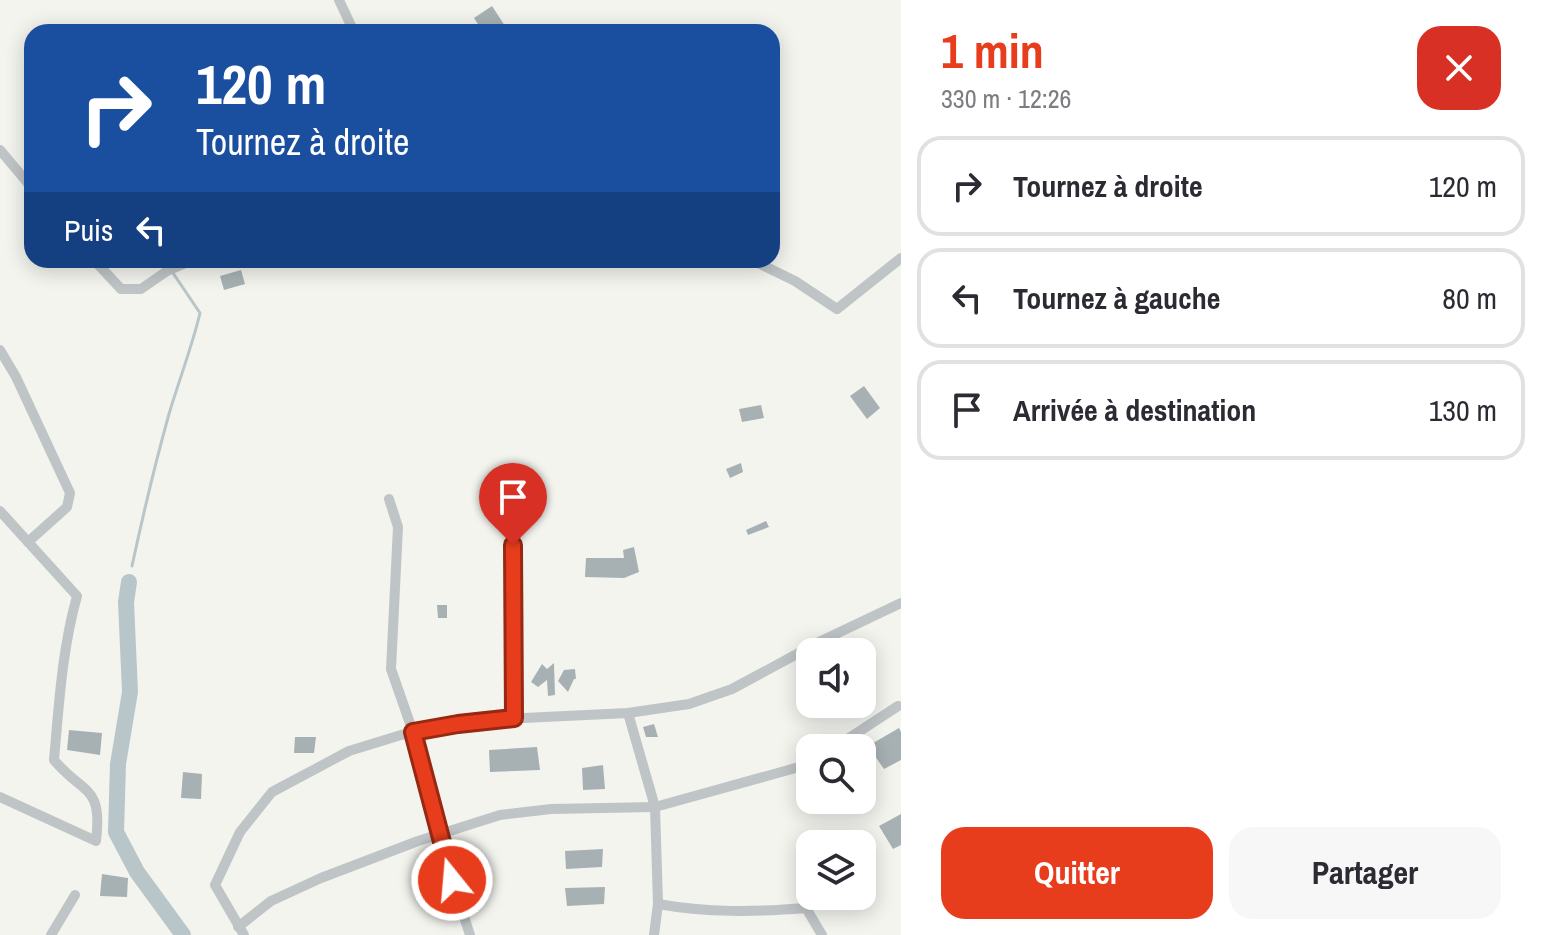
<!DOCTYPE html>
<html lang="fr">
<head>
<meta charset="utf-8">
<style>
	:root { --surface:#fff; --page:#f7f7f7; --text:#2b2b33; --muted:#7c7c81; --line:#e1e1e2; --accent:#e83d1c }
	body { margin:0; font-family:"Archivo Narrow",sans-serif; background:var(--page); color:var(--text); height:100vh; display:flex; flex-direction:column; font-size:30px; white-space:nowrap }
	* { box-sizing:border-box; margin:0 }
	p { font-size:26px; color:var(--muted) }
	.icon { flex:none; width:44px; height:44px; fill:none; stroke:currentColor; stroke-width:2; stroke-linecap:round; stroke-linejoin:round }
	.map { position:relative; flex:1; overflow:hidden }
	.drawer { display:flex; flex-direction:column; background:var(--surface); width:640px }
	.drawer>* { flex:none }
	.hud { position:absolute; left:24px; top:24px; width:756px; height:244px; border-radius:24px; box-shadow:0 4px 20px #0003; background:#1a4fa0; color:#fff; overflow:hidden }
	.tools { position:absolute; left:796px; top:638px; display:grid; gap:16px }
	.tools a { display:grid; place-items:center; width:80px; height:80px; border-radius:16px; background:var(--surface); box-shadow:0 4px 20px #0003; font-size:40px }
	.pin { position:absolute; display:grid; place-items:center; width:68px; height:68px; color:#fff; margin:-82px -34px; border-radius:50% 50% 50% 0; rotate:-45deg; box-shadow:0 0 8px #0007 }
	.pin .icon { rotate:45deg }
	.me { position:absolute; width:88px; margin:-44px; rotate:343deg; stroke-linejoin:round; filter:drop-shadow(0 0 6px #0008) }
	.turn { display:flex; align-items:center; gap:28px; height:168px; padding:0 40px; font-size:36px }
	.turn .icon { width:104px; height:104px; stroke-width:2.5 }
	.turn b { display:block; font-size:56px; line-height:68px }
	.then { display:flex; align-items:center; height:76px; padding:0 40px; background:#0003; gap:16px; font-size:30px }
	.round { display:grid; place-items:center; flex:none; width:84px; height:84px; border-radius:24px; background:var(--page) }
	.head { display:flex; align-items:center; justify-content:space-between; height:136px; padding:0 40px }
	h1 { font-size:48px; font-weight:800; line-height:60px; color:var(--accent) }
	.action { display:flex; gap:16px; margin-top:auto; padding:16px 40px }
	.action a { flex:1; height:92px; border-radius:24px; background:var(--accent); color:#fff; font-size:32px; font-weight:800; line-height:92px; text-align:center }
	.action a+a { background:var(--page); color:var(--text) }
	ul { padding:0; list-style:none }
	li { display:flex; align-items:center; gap:24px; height:100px; margin:0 16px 12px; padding:0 24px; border:4px solid var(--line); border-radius:24px }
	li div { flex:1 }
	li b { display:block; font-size:30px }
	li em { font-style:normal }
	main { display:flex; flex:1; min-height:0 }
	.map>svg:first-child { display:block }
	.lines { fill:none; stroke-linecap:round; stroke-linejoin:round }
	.stream { stroke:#b8c6c9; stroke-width:3 }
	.river { stroke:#b8c6c9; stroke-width:16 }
	.building { fill:#a7b1b4 }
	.minor { stroke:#bfc4c6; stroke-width:10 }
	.route-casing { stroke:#972812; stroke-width:20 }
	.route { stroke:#e83d1c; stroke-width:14 }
</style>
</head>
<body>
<main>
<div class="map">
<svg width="901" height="935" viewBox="0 0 901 935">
	<rect width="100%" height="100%" fill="#f4f4ef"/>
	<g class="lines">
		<path class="stream" d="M 132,566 C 143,515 155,464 169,414 C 179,380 192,347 200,313 L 173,273"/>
		<path class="river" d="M 129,582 L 126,602 L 130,692 L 118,764 L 116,832 L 137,872 L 183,935"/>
	</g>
	<g class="building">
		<path d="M 492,6 L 509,32 L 483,32 L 474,18 Z"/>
		<path d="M 241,270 L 245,284 L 224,290 L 220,276 Z"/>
		<path d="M 864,386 L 880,408 L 867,419 L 850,396 Z"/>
		<path d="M 761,405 L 764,418 L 742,422 L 739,409 Z"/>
		<path d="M 741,463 L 743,472 L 730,478 L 726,469 Z"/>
		<path d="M 766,521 L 769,527 L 748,535 L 746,530 Z"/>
		<path d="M 634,547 L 639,572 L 624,578 L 585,577 L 586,558 L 624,558 L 623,550 Z"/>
		<path d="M 437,605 L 447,605 L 447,618 L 438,618 Z"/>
		<path d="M 554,663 L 555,695 L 548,696 L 547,680 L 538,687 L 531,682 L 542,664 L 547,669 Z"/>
		<path d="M 575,669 L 576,679 L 574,679 L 568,692 L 558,681 L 564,670 Z"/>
		<path d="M 654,724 L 658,737 L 646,737 L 643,727 Z"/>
		<path d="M 899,728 L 901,732 L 901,760 L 884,769 L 868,746 Z"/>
		<path d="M 69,730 L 102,733 L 100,755 L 67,750 Z"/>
		<path d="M 295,737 L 316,737 L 314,753 L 294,753 Z"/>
		<path d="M 537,747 L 540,770 L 490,772 L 489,750 Z"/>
		<path d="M 603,765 L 605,789 L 583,790 L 582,768 Z"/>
		<path d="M 183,772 L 202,774 L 201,799 L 181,798 Z"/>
		<path d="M 901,814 L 901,845 L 893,849 L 879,826 Z"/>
		<path d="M 603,849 L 602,867 L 566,869 L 565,851 Z"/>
		<path d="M 102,874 L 128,878 L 127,897 L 100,896 Z"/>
		<path d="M 605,887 L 604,904 L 567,906 L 565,888 Z"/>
	</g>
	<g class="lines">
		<g class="minor">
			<path d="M 339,0 L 354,32"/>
			<path d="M 0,150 L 32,188"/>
			<path d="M 94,260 L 121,289 L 141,289 L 167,271 L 193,260"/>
			<path d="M 752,260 L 795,281 L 837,309 L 901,258"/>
			<path d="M 0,350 L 16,377 L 70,493 L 67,507 L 28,542"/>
			<path d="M 389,499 L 398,527 L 391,669 L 413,732 L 443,852 L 470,935"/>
			<path d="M 0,511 L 77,596 C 62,650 59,704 54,760 C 83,795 103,784 96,841 L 0,797"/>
			<path d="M 513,520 L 514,718"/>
			<path d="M 628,713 L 655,807 L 658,904 L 654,935"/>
			<path d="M 834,748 L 898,706"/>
			<path d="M 658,904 C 708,913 756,912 806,908 L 822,935"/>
			<path d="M 238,927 L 271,901 L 321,878 L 418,841 L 500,815 L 551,809 L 655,807 L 810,764"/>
			<path d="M 51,935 L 75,895"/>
			<path d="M 244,935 L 215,885 L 240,832 L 272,792 L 349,751 L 401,735 L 458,724 L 501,719 L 628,713 L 689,704 L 732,689 L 821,641 L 901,603"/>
		</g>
	</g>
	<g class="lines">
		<g class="route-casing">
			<path id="route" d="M 452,880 L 413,732 L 458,724 L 514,718 L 513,545"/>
		</g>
		<use href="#route" class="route"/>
	</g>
</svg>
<div class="tools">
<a><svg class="icon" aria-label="sound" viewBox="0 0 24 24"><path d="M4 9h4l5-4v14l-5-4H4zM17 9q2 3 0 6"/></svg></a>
<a><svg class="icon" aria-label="search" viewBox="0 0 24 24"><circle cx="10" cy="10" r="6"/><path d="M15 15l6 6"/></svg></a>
<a><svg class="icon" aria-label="layers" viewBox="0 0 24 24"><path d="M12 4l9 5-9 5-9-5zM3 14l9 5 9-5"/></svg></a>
</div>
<div class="pin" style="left:513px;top:545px;background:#d93025"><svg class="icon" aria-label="arrive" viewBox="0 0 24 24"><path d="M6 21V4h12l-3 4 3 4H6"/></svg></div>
<svg class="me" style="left:452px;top:880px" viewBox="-20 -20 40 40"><circle r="17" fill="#e83d1c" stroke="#fff" stroke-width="3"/><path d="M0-11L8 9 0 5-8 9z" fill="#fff"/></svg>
<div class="hud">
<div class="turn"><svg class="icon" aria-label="right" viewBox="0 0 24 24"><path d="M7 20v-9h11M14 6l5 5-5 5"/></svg><div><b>120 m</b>Tournez à droite</div></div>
<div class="then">Puis<svg class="icon" aria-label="left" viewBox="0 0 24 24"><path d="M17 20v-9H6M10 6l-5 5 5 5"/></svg></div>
</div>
</div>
<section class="drawer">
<div class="head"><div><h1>1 min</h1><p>330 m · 12:26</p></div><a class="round" style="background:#d93025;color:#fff"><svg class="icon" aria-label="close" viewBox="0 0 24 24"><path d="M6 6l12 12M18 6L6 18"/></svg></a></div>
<ul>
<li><svg class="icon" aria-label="right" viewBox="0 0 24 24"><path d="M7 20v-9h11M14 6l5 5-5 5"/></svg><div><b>Tournez à droite</b></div><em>120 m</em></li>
<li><svg class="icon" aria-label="left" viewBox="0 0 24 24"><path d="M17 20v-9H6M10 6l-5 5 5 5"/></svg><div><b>Tournez à gauche</b></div><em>80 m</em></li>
<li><svg class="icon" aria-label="arrive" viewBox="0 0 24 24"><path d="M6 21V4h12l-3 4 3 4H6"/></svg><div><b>Arrivée à destination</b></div><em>130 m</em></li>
</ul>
<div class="action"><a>Quitter</a><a>Partager</a></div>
</section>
</main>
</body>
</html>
